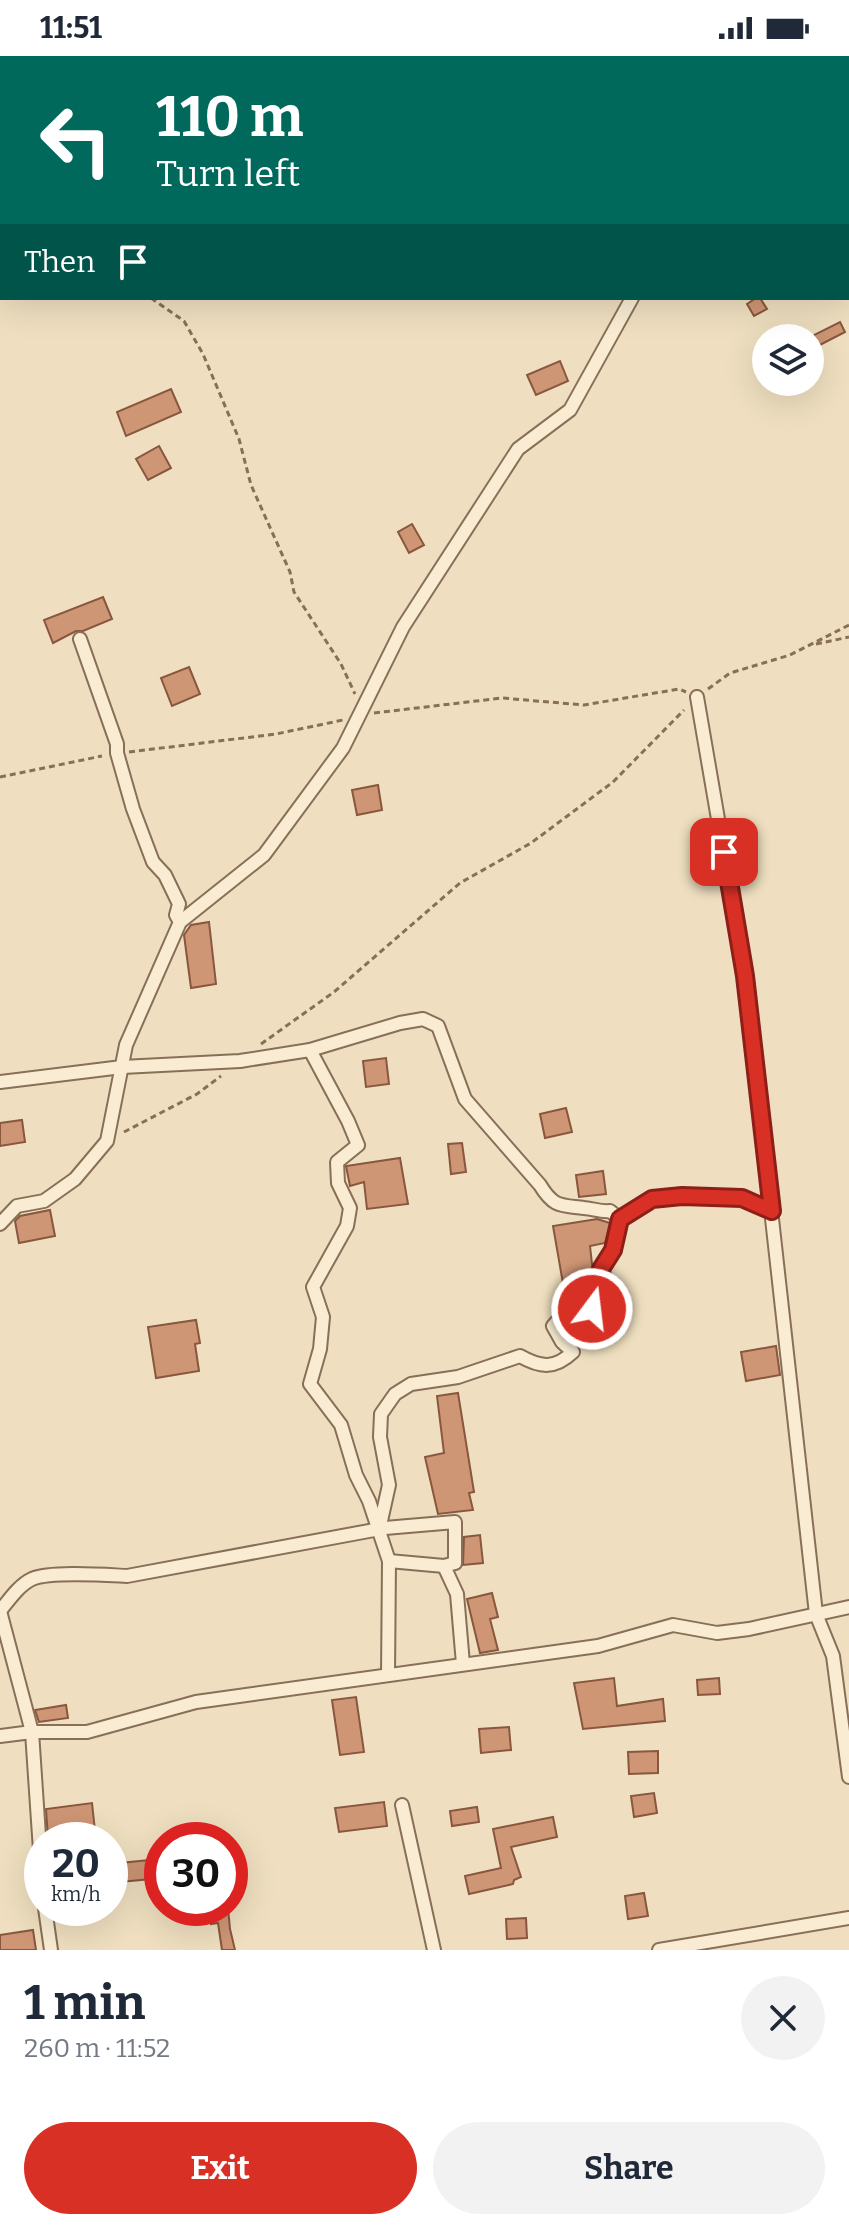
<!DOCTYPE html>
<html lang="en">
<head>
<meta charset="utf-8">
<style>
	:root { --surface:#fff; --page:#f2f2f3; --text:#1f2937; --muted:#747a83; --accent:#d93025 }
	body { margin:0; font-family:Bitter,serif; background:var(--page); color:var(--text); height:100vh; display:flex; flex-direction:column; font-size:30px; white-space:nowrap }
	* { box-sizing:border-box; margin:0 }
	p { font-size:26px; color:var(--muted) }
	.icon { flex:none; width:44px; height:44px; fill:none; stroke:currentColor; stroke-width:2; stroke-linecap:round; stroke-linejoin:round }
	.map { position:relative; height:1894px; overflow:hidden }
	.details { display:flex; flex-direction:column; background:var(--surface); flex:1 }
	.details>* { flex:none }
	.guide { position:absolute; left:0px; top:0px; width:850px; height:244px; box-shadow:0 8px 32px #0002; background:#00695c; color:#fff; overflow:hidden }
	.controls { position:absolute; left:752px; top:268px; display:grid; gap:16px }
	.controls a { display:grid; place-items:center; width:72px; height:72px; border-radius:50%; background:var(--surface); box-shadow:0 8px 32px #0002; font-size:40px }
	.speed { position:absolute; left:24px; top:1766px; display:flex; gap:16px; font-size:40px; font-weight:700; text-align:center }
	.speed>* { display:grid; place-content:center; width:104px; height:104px; border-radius:50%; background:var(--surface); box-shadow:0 8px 32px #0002; line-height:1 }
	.speed small { font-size:20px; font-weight:400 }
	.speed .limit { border:12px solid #d22; background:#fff; color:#111 }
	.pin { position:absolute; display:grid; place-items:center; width:68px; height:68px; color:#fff; margin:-34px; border-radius:16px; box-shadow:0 4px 12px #0006 }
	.me { position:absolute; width:88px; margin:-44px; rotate:15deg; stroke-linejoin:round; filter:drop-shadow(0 0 6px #0008) }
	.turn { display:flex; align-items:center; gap:28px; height:168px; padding:0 24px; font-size:36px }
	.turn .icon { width:104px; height:104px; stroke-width:2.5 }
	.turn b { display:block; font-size:56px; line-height:68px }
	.then { display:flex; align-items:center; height:76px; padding:0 24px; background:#0003; gap:16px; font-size:30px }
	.round { display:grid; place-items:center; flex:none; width:84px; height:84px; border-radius:42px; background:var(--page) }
	.overview { display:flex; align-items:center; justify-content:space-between; height:136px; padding:0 24px }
	h1 { font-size:48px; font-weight:700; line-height:60px }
	.primary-button { display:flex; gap:16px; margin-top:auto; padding:16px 24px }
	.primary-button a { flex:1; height:92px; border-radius:48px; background:var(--accent); color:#fff; font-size:32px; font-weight:700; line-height:92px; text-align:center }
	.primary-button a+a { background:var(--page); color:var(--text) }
	.status { display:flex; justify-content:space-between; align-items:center; height:56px; padding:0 40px; background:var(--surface); direction:ltr }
	.status svg { height:22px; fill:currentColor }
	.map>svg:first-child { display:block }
	.building { fill:#ce9675; stroke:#88573d; stroke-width:2 }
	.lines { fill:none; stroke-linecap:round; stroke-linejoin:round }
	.minor-casing { stroke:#886f57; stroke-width:16 }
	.path { stroke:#886f57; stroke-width:3; stroke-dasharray:6 4; stroke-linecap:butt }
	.minor { stroke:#f9ecd3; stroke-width:12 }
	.route-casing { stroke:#8d1f18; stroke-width:20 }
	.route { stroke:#d93025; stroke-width:14 }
</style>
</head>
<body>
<div class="status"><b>11:51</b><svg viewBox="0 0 49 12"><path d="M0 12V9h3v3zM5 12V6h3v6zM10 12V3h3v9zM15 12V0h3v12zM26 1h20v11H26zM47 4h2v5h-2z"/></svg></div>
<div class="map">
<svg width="849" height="1894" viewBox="0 0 849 1894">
	<rect width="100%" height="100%" fill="#efdfc0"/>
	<g class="building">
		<path d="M 756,242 L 760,242 L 767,253 L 754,260 L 747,248 Z"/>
		<path d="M 840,266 L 845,276 L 810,294 L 810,281 Z"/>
		<path d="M 560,305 L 568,325 L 536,339 L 527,319 Z"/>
		<path d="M 171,333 L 181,356 L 126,380 L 117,356 Z"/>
		<path d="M 159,390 L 171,412 L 148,424 L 136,403 Z"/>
		<path d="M 412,468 L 424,489 L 409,497 L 398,476 Z"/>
		<path d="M 103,541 L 112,563 L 83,575 L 76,575 L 53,587 L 44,564 Z"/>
		<path d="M 189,611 L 200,638 L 172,650 L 161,622 Z"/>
		<path d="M 378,729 L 382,754 L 357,759 L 352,734 Z"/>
		<path d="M 209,866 L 216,928 L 191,932 L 184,879 L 191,869 Z"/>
		<path d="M 386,1002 L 389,1028 L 366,1031 L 363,1005 Z"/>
		<path d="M 566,1052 L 572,1076 L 545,1082 L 540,1058 Z"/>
		<path d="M 22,1064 L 25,1086 L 0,1090 L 0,1067 Z"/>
		<path d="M 462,1087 L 466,1116 L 451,1118 L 448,1088 Z"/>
		<path d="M 400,1102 L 408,1148 L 367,1153 L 364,1126 L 350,1130 L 346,1110 Z"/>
		<path d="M 603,1115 L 606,1138 L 579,1141 L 576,1119 Z"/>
		<path d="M 50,1154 L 55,1180 L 19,1187 L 15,1165 L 20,1160 Z"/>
		<path d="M 597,1163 L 610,1167 L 605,1187 L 590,1190 L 595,1235 L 565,1239 L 553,1170 Z"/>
		<path d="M 196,1264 L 200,1287 L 195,1288 L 199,1315 L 156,1322 L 148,1271 Z"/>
		<path d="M 604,1264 L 605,1283 L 576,1286 L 568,1278 L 566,1269 Z"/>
		<path d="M 776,1290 L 780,1319 L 746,1325 L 741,1296 Z"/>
		<path d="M 458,1337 L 474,1436 L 469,1437 L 473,1454 L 438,1458 L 425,1401 L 444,1397 L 437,1340 Z"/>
		<path d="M 480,1479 L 483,1507 L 463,1509 L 464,1481 Z"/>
		<path d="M 492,1537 L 498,1561 L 490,1563 L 498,1594 L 480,1597 L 467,1543 Z"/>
		<path d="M 614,1622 L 617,1650 L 663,1643 L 665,1665 L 583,1673 L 574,1627 Z"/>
		<path d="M 719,1622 L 720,1638 L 698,1639 L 697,1624 Z"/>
		<path d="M 356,1641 L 364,1696 L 340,1699 L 332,1644 Z"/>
		<path d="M 66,1649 L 68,1662 L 39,1666 L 35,1654 Z"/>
		<path d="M 509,1671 L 511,1694 L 481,1697 L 479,1673 Z"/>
		<path d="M 658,1695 L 658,1717 L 629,1718 L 628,1696 Z"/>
		<path d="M 654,1737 L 657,1757 L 634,1761 L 631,1740 Z"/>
		<path d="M 384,1746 L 387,1770 L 339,1776 L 335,1752 Z"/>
		<path d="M 92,1747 L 96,1784 L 48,1783 L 46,1753 Z"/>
		<path d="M 477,1751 L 479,1766 L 452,1770 L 450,1755 Z"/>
		<path d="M 553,1761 L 557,1781 L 511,1791 L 521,1821 L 514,1824 L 513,1828 L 469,1838 L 465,1820 L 501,1812 L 493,1773 Z"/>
		<path d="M 149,1804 L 151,1823 L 110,1827 L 110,1808 Z"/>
		<path d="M 644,1837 L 648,1860 L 628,1863 L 625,1840 Z"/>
		<path d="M 228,1852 L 230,1873 L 235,1894 L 222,1894 L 218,1867 L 211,1868 L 209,1853 Z"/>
		<path d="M 526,1862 L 527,1882 L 507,1883 L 506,1863 Z"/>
		<path d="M 33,1874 L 36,1894 L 0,1894 L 0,1879 Z"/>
	</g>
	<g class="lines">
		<g class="minor-casing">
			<g id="minor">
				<path d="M 18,2 L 22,0"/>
				<path d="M 0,11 L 2,10"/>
				<path d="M 848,133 L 849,133"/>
				<path d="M 80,583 L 117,688 L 117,697 L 133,753 L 153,806 L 165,819 L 179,848 L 176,859 L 180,866"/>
				<path d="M 697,641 L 745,920 L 816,1558 L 833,1600 L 849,1721"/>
				<path d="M 310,994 L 348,1065 L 358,1089 L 337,1106 L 338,1127 L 350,1152 L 347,1170 L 313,1231 L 323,1261 L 320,1293 L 310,1328 L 341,1369 L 356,1419 L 369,1445 L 389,1505 L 388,1619"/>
				<path d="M 0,1026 L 122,1011 L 240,1005 L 310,994 L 400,967 L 423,963 L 438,970 L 465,1043 L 540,1129 C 554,1152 561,1149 584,1152 C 595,1153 600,1156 610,1155 L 620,1163"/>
				<path d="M 0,1168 L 17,1150 L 44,1145 L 75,1123 L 107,1085 L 126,989 L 180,866 L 264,799 L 343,692 L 403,571 L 518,393 L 570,354 L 632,242"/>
				<path d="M 379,1474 L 389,1429 L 380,1381 L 381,1358 L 395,1338 L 411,1328 L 458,1321 L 520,1300 C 541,1312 555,1313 573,1296 L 562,1286 L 553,1270 C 563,1256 575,1254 592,1253 L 604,1239 L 601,1213 L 613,1194 L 620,1163 L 652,1143 L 682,1140 L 742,1142 L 772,1155"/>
				<path d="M 389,1505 L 444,1510"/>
				<path d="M 0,1555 C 9,1544 19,1529 32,1523 C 50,1515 106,1519 127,1520 L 385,1472 L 455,1466 L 455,1507 L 444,1510 L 457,1538 L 463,1608"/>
				<path d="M 0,1555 L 32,1676 L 42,1824"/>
				<path d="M 0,1680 L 32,1676 L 87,1676 L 196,1646 L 598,1590 L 673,1569 L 717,1577 L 749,1573 L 849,1551"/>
				<path d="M 402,1749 L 434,1894"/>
				<path d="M 45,1852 L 51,1894"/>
				<path d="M 659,1894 L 849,1862"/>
			</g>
		</g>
		<g class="path">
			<path d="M 0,105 L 2,111"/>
			<path d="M 151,242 L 184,265 L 203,298 L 239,383 L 251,429 L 290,516 L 294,536 L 341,608 L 355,638"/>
			<path d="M 816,588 L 849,581"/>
			<path d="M 708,633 L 730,617 L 790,599 L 849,569"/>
			<path d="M 374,657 L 502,642 L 584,649 L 679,633 L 686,636"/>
			<path d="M 129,696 L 276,678 L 343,664"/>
			<path d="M 0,721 L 102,700"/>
			<path d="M 261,988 L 334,936 L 460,827 L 531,787 L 613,726 L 684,654"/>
			<path d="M 124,1076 L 197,1038 L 221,1020"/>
		</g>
		<use href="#minor" class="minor"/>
	</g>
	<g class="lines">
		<g class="route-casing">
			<path id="route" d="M 592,1253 L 604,1239 L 601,1213 L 613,1194 L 620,1163 L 652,1143 L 682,1140 L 742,1142 L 772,1155 L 745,920 L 724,796"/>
		</g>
		<use href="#route" class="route"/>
	</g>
</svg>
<div class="controls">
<a><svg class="icon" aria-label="layers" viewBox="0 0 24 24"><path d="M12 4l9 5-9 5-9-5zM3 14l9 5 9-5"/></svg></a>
</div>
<div class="speed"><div>20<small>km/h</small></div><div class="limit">30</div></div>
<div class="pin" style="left:724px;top:796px;background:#d93025"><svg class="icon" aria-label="arrive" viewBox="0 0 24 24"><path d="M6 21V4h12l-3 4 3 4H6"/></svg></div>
<svg class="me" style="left:592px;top:1253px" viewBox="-20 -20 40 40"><circle r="17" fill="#d93025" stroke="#fff" stroke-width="3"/><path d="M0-11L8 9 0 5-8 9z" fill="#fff"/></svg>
<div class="guide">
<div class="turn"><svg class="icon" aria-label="left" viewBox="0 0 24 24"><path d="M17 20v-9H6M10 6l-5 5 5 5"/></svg><div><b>110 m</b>Turn left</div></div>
<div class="then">Then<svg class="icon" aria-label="arrive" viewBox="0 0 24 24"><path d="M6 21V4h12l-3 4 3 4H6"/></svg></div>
</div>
</div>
<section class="details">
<div class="overview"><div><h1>1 min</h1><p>260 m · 11:52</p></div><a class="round"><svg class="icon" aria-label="close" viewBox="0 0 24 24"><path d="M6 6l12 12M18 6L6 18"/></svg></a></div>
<div class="primary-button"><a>Exit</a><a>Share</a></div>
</section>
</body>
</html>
